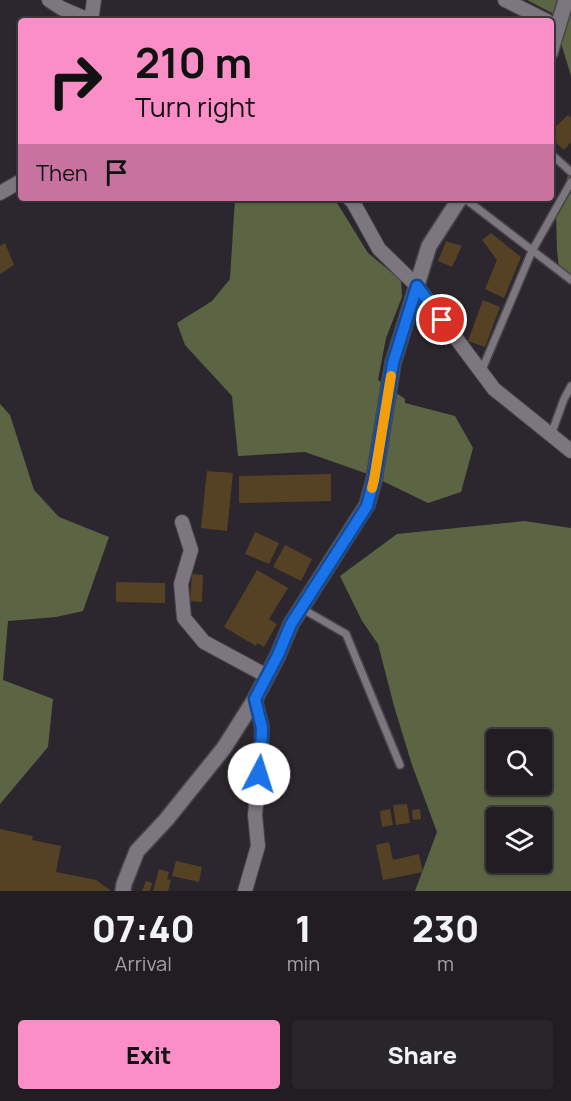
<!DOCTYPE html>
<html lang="en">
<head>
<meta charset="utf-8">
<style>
	:root { --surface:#211d22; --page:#29262a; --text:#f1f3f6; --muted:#a2a2a5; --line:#3e3b40; --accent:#fa8fc8 }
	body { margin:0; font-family:Manrope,sans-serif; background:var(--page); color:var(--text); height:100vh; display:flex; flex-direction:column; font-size:22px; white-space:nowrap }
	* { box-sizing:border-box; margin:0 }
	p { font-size:20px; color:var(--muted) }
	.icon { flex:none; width:33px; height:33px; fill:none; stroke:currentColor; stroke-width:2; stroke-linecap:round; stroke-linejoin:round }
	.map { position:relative; height:891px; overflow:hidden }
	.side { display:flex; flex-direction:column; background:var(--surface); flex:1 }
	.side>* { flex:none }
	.top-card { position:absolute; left:18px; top:18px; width:536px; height:183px; border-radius:6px; box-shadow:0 2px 4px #0004,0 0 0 2px var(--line); background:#fa8fc8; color:#111; overflow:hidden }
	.tools { position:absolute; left:486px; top:729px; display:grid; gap:12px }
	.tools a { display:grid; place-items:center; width:66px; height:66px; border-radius:6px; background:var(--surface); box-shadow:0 2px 4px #0004,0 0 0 2px var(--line); font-size:30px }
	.pin { position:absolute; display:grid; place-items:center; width:51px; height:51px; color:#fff; margin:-26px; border:3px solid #fff; border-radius:50%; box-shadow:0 2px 6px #0007 }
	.me { position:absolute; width:66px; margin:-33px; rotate:5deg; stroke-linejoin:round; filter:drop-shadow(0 0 4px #0008) }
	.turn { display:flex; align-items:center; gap:21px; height:126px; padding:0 18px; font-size:27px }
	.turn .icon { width:78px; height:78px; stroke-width:2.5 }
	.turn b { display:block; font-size:42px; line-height:51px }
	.then { display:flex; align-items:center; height:57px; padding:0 18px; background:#0003; gap:12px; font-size:22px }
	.eta { display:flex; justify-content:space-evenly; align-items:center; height:102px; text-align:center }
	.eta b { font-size:36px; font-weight:800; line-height:42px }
	.action { display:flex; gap:12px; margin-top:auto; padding:12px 18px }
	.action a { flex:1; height:69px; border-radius:6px; background:var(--accent); color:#111; font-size:24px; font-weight:800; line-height:69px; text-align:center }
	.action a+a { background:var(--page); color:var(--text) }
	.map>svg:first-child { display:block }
	.forest { fill:#5b6543; fill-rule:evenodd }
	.building { fill:#554224 }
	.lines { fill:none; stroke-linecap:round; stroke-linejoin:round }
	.lane-casing { stroke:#48444a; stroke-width:10 }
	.street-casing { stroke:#48444a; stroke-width:16 }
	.secondary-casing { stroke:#48444a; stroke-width:18 }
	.lane { stroke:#7c767e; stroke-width:7 }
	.street { stroke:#7c767e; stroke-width:14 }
	.secondary { stroke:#7c767e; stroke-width:15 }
	.route-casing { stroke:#114b97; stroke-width:15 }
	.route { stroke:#1a73e8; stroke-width:10 }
	.slow { stroke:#f59e0b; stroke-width:10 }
</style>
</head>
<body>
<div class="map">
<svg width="571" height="891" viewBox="0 0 571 891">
	<rect width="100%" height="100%" fill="#2c272e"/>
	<g class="forest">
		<path d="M 527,0 L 571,0 L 571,76 L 552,13 Z"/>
		<path d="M 571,167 L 571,285 L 560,275 L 557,251 L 556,209 Z"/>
		<path d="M 235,198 L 334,198 L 368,253 L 401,280 L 402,297 L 386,338 L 378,380 L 405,399 L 405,403 L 455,416 L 473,448 L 461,492 L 428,503 L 368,474 L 305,452 L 238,456 L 232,396 L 185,345 L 177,323 L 212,301 L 230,279 Z"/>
		<path d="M 0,404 L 10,415 L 34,490 L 59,517 L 109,537 L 83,611 L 56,617 L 8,621 L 3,680 L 53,699 L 48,747 L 0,804 Z"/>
		<path d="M 524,521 L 571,528 L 571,891 L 415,891 L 437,832 L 412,765 L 394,706 L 378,644 L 362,621 L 340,576 L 397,534 ZM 496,740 L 542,740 L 542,784 L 496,784 ZM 496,818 L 542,818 L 542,862 L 496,862 Z"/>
	</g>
	<g class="building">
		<path d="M 568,115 L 571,118 L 571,142 L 564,150 L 550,137 L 550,132 Z"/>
		<path d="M 491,233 L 521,257 L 504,298 L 485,289 L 497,260 L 482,240 Z"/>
		<path d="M 446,241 L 462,246 L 452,267 L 438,261 Z"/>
		<path d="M 5,243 L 14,265 L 0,274 L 0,246 Z"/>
		<path d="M 483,300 L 500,307 L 485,347 L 468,341 Z"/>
		<path d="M 207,471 L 233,473 L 227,531 L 201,528 Z"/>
		<path d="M 331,474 L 331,501 L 239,503 L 239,476 Z"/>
		<path d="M 255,532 L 279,543 L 269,564 L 245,554 Z"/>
		<path d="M 285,545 L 312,559 L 301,581 L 273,567 Z"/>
		<path d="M 257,570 L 288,588 L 269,619 L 277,624 L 264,647 L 257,643 L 256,646 L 224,627 Z"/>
		<path d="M 192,574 L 203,575 L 202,602 L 190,601 Z"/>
		<path d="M 116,582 L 165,583 L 165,603 L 116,602 Z"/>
		<path d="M 407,804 L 410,823 L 396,825 L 393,805 Z"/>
		<path d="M 390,809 L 393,825 L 382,827 L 380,811 Z"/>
		<path d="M 420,809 L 421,819 L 413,820 L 412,810 Z"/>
		<path d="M 0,829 L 33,836 L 32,840 L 61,846 L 56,872 L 96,880 L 111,891 L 0,891 Z"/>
		<path d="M 389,842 L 393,860 L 419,854 L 423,872 L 383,880 L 376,845 Z"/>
		<path d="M 176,861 L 202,867 L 199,882 L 172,876 Z"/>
		<path d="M 159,869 L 169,872 L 167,879 L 171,880 L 168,891 L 153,891 Z"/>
		<path d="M 146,881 L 152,883 L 150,891 L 142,891 Z"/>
	</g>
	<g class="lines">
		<g class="lane-casing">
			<g id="lane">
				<path d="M 550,153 L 571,172"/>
				<path d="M 464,198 L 571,280"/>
				<path d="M 481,372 L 532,251 L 571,182"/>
				<path d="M 551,435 L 564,399 L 571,386"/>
				<path d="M 301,608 L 346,634 L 400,765"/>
			</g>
		</g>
		<g class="street-casing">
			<g id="street">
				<path d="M 49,0 L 61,8 L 91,21"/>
				<path d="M 505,0 L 547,21"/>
				<path d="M 91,21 L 94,0"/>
				<path d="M 0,193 L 21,181"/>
				<path d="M 349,198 L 353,202 L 379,249 L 417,286 L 494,389 L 571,451"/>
				<path d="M 182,522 L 191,550 L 181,584 L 184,618 L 204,642 L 267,676"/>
				<path d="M 245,891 L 258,846 L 255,815 L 261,753 L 262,727 L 255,699"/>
			</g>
		</g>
		<g class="secondary-casing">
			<g id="secondary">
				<path d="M 550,53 L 566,0"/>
				<path d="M 123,891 L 124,884 L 137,851 L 166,820 L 224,748 L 255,699 L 278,655 L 291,624 L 367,505 L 374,480 L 393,363 L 429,246 L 460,198"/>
			</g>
		</g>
		<use href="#lane" class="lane"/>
		<use href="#street" class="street"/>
		<use href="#secondary" class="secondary"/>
	</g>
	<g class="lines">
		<g class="route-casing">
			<path id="route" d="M 259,774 L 261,753 L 262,728 L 255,699 L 278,655 L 291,624 L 367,506 L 374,480 L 393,363 L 417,286 L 442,320"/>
		</g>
		<use href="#route" class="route"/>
		<path class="slow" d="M 372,488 L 374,480 L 391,376"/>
	</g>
</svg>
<div class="tools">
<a><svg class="icon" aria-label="search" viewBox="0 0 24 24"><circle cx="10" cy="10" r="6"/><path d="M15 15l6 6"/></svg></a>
<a><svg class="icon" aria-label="layers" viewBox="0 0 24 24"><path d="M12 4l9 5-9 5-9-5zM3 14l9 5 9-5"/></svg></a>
</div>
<div class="pin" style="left:442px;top:320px;background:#d93025"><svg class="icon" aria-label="arrive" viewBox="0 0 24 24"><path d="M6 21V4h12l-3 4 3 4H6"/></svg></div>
<svg class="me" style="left:259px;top:774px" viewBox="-20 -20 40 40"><circle r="19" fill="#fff"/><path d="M0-13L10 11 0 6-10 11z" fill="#1a73e8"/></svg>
<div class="top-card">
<div class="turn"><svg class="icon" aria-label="right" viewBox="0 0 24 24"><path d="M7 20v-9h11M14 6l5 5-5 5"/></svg><div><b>210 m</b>Turn right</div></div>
<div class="then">Then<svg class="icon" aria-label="arrive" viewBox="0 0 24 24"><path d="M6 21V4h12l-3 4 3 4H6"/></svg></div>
</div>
</div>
<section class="side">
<div class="eta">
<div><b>07:40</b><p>Arrival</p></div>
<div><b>1</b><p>min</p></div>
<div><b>230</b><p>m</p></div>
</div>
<div class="action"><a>Exit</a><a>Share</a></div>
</section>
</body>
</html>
